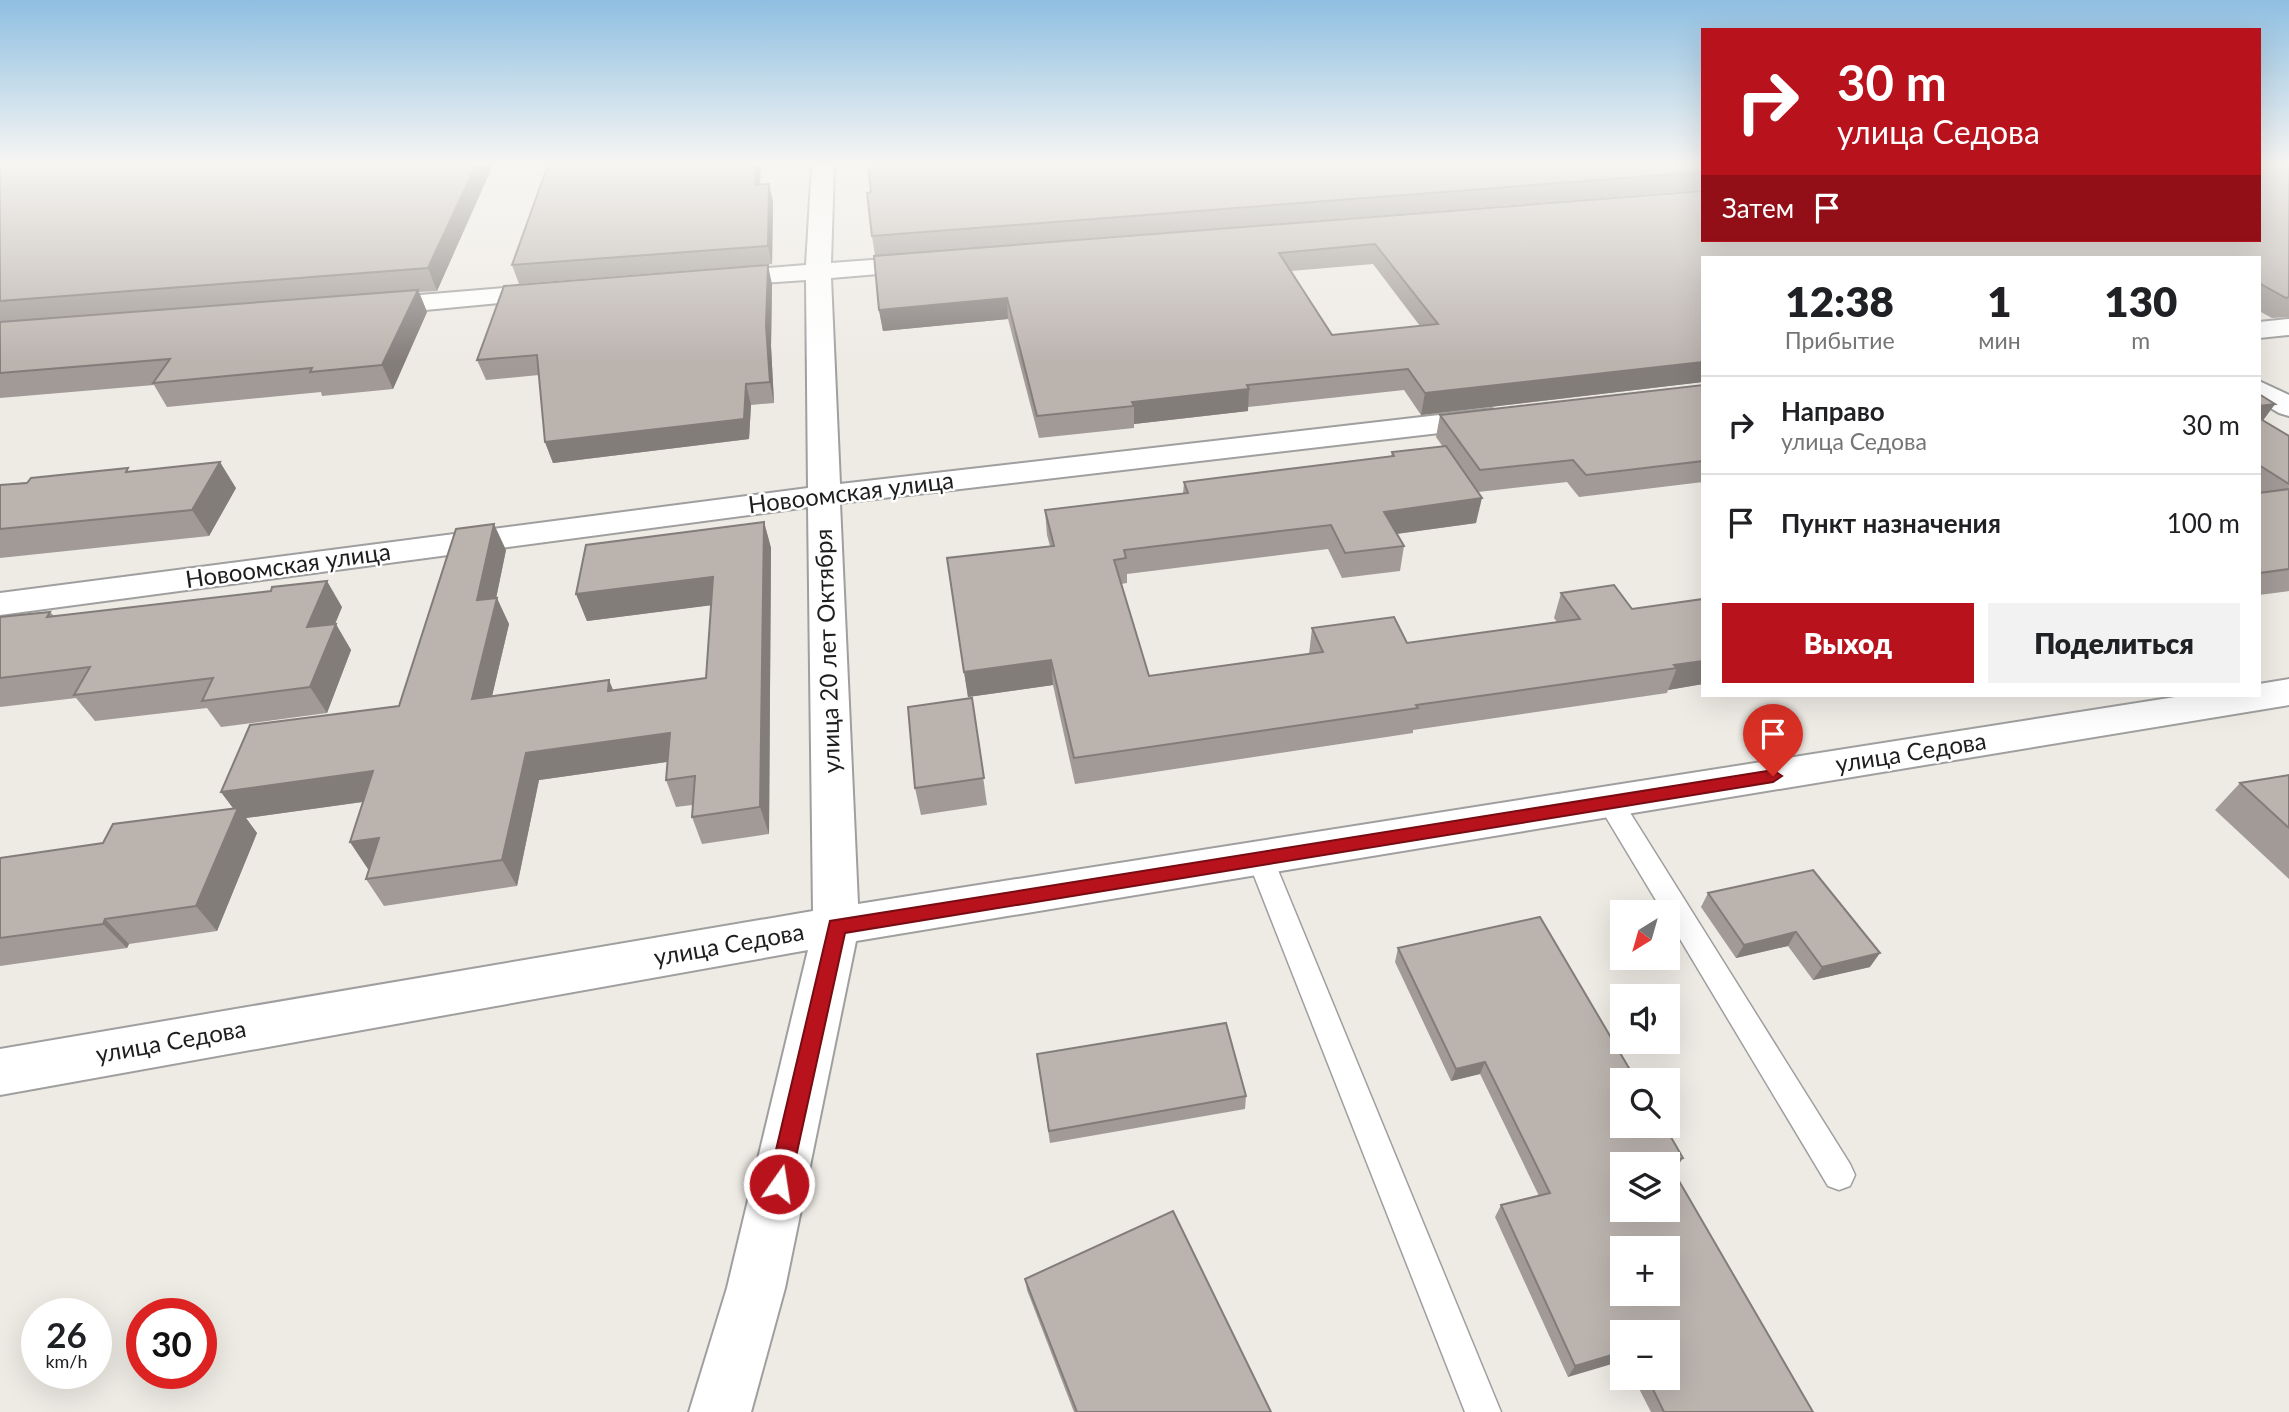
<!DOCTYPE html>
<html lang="ru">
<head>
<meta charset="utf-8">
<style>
	:root { --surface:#fff; --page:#f2f2f2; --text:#202124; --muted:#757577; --line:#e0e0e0; --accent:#b8131d }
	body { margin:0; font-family:Lato,sans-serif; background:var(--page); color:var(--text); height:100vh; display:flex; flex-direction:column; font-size:26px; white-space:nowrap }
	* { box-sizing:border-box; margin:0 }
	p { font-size:23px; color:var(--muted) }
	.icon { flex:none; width:38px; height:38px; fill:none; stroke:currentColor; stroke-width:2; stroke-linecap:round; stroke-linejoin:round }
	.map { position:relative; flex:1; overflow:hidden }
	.sheet { position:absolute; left:1701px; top:256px; width:560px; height:441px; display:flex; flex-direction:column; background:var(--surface); border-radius:0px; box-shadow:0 7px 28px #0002 }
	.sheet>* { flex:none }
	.guide { position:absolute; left:1701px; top:28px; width:560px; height:214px; border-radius:0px; box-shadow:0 7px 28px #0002; background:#b8131d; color:#fff; overflow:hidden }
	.needle { width:46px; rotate:217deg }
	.tools { position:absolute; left:1610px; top:900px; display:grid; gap:14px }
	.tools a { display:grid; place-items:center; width:70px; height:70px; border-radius:0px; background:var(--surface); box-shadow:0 7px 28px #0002; font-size:35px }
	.speed { position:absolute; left:21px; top:1298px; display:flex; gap:14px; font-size:35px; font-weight:700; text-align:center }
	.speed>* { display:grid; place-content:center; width:91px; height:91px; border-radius:50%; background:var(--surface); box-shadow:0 7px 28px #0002; line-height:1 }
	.speed small { font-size:18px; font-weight:400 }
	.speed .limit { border:10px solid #d22; background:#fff; color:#111 }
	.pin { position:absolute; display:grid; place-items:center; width:60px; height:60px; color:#fff; margin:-72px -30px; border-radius:50% 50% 50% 0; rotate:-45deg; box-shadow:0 0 7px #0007 }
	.pin .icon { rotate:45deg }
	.me { position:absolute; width:77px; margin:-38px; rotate:13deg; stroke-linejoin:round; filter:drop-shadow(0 0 5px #0008) }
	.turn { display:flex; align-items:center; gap:24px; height:147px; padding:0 21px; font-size:32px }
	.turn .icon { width:91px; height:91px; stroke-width:2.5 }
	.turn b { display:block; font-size:49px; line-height:60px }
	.then { display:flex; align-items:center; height:66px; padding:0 21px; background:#0003; gap:14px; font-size:26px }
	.eta { display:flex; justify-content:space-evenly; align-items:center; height:119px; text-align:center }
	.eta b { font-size:42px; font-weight:800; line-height:49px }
	.action { display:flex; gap:14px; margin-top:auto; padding:14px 21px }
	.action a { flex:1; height:80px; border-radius:0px; background:var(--accent); color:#fff; font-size:28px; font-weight:800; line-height:80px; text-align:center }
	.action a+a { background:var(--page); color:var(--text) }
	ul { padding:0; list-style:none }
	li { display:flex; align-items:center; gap:21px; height:98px; padding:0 21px; border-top:2px solid var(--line) }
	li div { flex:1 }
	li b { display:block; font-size:26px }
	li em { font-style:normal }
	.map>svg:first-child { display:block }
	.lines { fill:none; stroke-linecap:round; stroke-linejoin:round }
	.service-casing { stroke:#9f9f9f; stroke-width:3 }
	.minor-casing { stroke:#9f9f9f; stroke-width:4 }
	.service { fill:#fff; fill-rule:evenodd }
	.minor { fill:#fff; fill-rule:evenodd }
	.wall { fill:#a19a96; fill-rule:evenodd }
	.shaded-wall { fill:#837d7a }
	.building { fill:#bbb3ae; stroke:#837d7a; stroke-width:2; fill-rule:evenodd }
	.route { fill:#b8131d; stroke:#780c13; stroke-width:2 }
	.labels { text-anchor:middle; stroke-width:5; stroke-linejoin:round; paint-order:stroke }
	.street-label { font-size:24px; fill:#1e1e1e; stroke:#fff }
</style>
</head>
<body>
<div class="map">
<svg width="2289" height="1412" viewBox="0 0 2289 1412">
	<rect width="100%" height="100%" fill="#eeeae4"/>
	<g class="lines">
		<g class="service-casing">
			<g id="service">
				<path d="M 1610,793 L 1619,795 L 1850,1164 L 1855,1175 L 1850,1186 L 1839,1190 L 1828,1186 L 1668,919 L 1668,912 L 1663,912 L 1601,809 L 1598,802 L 1601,795 Z"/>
				<path d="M 1260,848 L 1269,851 L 1273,858 L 1501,1412 L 1465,1412 L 1247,858 L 1251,851 Z"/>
			</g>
		</g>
		<g class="minor-casing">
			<g id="minor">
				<path d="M 812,165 L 834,165 L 831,263 L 926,256 L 935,258 L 938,263 L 935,268 L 926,270 L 831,278 L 840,484 L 1491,409 L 1501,412 L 1506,418 L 1501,424 L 1491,427 L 840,503 L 858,904 L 2188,695 L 2259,695 L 2259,684 L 2289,679 L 2289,705 L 856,941 L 785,1288 L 751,1412 L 689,1412 L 727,1288 L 808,950 L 0,1095 L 0,1049 L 813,911 L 808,507 L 0,615 L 0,593 L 808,488 L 806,280 L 717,286 L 708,284 L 705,279 L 708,274 L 717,272 L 806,265 Z"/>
				<path d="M 553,284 L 562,287 L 566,292 L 562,297 L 372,315 L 363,312 L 359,307 L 363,302 L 372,299 Z"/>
				<path d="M 2289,319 L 2289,335 L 2259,338 L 2259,322 Z"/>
				<path d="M 2259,381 L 2289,395 L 2289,416 L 2279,413 L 2259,401 Z"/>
			</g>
		</g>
		<use href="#service" class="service"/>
		<use href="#minor" class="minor"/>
	</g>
	<g class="wall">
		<path d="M 0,165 L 493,165 L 437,291 L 419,292 L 427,312 L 393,389 L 322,396 L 321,392 L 167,407 L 154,385 L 0,398 Z"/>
		<path d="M 548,165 L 761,165 L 760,184 L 773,201 L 772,264 L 519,284 L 512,265 Z"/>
		<path d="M 1703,165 L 1703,190 L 875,256 L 872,236 L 871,192 Z"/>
		<path d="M 2289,165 L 2289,317 L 2272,318 L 2259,311 L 2259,257 L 1703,257 L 1703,382 L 1421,415 L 1404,390 L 1248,407 L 1248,411 L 1134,424 L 1134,428 L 1039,438 L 1008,319 L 883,331 L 879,310 L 1703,191 L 1703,240 L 2259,240 ZM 1373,264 L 1420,326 L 1332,335 L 1291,271 Z"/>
		<path d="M 772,284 L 771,346 L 774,403 L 751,405 L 749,439 L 553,463 L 545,442 L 539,375 L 486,380 L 477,360 Z"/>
		<path d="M 1703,385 L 1703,482 L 1579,497 L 1567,482 L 1478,492 L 1476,523 L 1397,534 L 1404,546 L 1400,571 L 1342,578 L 1328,549 L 1127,574 L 1127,583 L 1121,584 L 1149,676 L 1309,654 L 1312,628 L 1407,643 L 1557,622 L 1554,618 L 1561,593 L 1632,609 L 1703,599 L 1703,684 L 1668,690 L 1667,693 L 1413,730 L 1413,733 L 1075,784 L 1053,685 L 968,697 L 947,558 L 1050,546 L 1047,535 L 1045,510 L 1183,494 L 1184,482 L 1391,457 L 1392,452 L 1443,447 L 1436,437 L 1440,415 Z"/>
		<path d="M 2259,394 L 2275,404 L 2263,420 L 2289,436 L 2289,591 L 2259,595 Z"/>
		<path d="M 131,471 L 236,488 L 209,536 L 0,558 L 0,485 Z"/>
		<path d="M 764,522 L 771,548 L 769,834 L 702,844 L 692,817 L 692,805 L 676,807 L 666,780 L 667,762 L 539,780 L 517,886 L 384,906 L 366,879 L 369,869 L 368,869 L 350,842 L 363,802 L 246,818 L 257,833 L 217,931 L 129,944 L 127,948 L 0,966 L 0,858 L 103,843 L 233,808 L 221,792 L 399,706 L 506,550 L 496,598 L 509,624 L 492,696 L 613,690 L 706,678 L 711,605 L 587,621 L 576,594 Z"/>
		<path d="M 342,607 L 335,624 L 351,650 L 327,713 L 221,727 L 207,708 L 95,721 L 76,698 L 0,707 L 0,617 L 50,612 L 54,616 Z"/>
		<path d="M 972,698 L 987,805 L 921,815 L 915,788 Z"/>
		<path d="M 2289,775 L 2289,879 L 2215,810 L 2240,783 Z"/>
		<path d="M 1813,870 L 1870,967 L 1813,980 L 1788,946 L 1736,958 L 1701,907 L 1708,893 Z"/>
		<path d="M 1398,948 L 1675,1170 L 1673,1171 L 1813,1412 L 1651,1412 L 1633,1377 L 1668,1377 L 1668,1332 L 1568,1377 L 1495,1217 L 1501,1205 L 1539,1196 L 1480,1074 L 1451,1081 L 1395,962 Z"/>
		<path d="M 1037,1054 L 1246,1096 L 1245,1109 L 1050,1143 Z"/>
		<path d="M 1025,1279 L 1271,1412 L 1074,1412 L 1027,1290 Z"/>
	</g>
	<g class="shaded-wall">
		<path d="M 476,165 L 493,165 L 437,291 L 428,268 Z"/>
		<path d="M 756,165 L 761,165 L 759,202 L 755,185 Z"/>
		<path d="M 769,184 L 773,201 L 772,264 L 768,246 Z"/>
		<path d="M 768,265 L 772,284 L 771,346 L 774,403 L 770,382 L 766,326 Z"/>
		<path d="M 418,290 L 427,312 L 393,389 L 382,365 Z"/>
		<path d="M 1007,298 L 1008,319 L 883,331 L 879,310 Z"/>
		<path d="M 1703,362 L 1703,382 L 1421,415 L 1425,393 Z"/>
		<path d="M 746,384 L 751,405 L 749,439 L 553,463 L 545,442 Z"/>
		<path d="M 1249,389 L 1248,411 L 1134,424 L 1134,406 L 1132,402 Z"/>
		<path d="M 2275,404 L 2259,426 L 2259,406 Z"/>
		<path d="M 220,462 L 236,488 L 209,536 L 192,510 Z"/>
		<path d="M 1482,498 L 1476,523 L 1380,536 L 1384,512 Z"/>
		<path d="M 764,522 L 771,548 L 769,834 L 760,807 Z"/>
		<path d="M 494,524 L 506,550 L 491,623 L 497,598 L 509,624 L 485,726 L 472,699 L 477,600 Z"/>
		<path d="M 713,577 L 721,604 L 587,621 L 576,594 Z"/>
		<path d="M 327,581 L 342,607 L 323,653 L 307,627 Z"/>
		<path d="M 336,624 L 351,650 L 327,713 L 310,687 Z"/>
		<path d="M 1051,660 L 1053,685 L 968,697 L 964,672 Z"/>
		<path d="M 1703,661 L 1703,684 L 1668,690 L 1677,668 L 1674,665 Z"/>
		<path d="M 609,680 L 620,707 L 608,691 Z"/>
		<path d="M 670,733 L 680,760 L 539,780 L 517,886 L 502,860 L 526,753 Z"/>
		<path d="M 373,771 L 390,798 L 246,818 L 257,833 L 217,931 L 196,906 L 236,812 L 221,792 Z"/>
		<path d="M 379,838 L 397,865 L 368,869 L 350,842 Z"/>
		<path d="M 105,919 L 129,944 L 127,948 L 103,924 Z"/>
		<path d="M 1796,932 L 1788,946 L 1736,958 L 1744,945 Z"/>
		<path d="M 1880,953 L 1870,967 L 1813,980 L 1822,967 Z"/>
		<path d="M 1485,1062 L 1480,1074 L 1451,1081 L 1456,1069 Z"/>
		<path d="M 1683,1158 L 1675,1170 L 1668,1172 L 1668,1162 Z"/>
		<path d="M 1622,1352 L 1622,1361 L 1568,1377 L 1575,1366 Z"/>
	</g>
	<g class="building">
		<path d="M 0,165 L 476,165 L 428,268 L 0,301 Z"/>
		<path d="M 548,165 L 756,165 L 755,185 L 769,184 L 768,246 L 512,265 Z"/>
		<path d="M 868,165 L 1703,165 L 1703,172 L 872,236 L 867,193 L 871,192 Z"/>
		<path d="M 2259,165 L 2289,165 L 2289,297 L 2286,298 L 2259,283 L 2259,257 L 1703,257 L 1703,362 L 1425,393 L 1408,369 L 1247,385 L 1249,389 L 1132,402 L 1134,406 L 1037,416 L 1007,298 L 879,310 L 874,256 L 1703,191 L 1703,240 L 2259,240 ZM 1375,244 L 1438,324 L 1332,335 L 1279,253 Z"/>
		<path d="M 768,265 L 766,326 L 770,382 L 746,384 L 744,419 L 545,442 L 537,355 L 477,360 L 504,286 Z"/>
		<path d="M 418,290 L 382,365 L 310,372 L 312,368 L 153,383 L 170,359 L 0,373 L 0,322 Z"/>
		<path d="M 1703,385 L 1703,461 L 1586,475 L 1573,460 L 1480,470 L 1440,415 Z"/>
		<path d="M 2259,394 L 2275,404 L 2259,406 Z"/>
		<path d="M 2259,418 L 2289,436 L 2289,484 L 2259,465 Z"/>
		<path d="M 1446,446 L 1482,498 L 1384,512 L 1404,546 L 1345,553 L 1331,525 L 1124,550 L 1126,558 L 1114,560 L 1149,676 L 1323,652 L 1312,628 L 1394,617 L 1407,643 L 1580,619 L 1561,593 L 1614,585 L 1632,609 L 1703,599 L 1703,661 L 1674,665 L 1677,668 L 1416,705 L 1418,708 L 1074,758 L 1051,660 L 964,672 L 947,558 L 1054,546 L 1045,510 L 1188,493 L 1184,482 L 1394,456 L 1392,452 Z"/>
		<path d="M 220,462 L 192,510 L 0,529 L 0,485 L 27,483 L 31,478 L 128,468 L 126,472 Z"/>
		<path d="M 2289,489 L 2289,569 L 2259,573 L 2259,493 Z"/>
		<path d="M 764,522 L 760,807 L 692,817 L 695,776 L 666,780 L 670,733 L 526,753 L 502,860 L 366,879 L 379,838 L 350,842 L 373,771 L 221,792 L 250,725 L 399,706 L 456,529 L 494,524 L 477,600 L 497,598 L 472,699 L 609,680 L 608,691 L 706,678 L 713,577 L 576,594 L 586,545 Z"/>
		<path d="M 327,581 L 307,627 L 336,624 L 310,687 L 202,701 L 213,678 L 74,695 L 90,667 L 0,678 L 0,617 L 50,612 L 47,617 L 271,591 L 272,587 Z"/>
		<path d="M 972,698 L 984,778 L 915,788 L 908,707 Z"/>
		<path d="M 2289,775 L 2289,828 L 2240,783 Z"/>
		<path d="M 238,808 L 196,906 L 105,919 L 103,924 L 0,938 L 0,858 L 103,843 L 113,824 Z"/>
		<path d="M 1813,870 L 1880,953 L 1822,967 L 1796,932 L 1744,945 L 1708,893 Z"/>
		<path d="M 1540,917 L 1636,1080 L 1622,1080 L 1622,1125 L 1664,1125 L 1683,1158 L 1668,1162 L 1813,1412 L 1664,1412 L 1647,1377 L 1668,1377 L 1668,1332 L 1622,1332 L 1622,1352 L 1575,1366 L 1501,1205 L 1550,1193 L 1485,1062 L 1456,1069 L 1398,948 ZM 1622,1164 L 1668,1164 L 1668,1209 L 1622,1209 ZM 1622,1248 L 1668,1248 L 1668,1293 L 1622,1293 Z"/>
		<path d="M 1226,1023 L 1246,1096 L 1049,1131 L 1037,1054 Z"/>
		<path d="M 1173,1211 L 1271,1412 L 1077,1412 L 1025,1279 Z"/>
	</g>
	<linearGradient id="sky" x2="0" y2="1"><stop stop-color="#8fbfe1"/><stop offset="0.45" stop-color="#f7f6f3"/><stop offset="1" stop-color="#f7f6f3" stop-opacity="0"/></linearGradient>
	<rect width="2289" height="363" fill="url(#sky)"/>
	<path class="route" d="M 1773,770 L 1782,776 L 1773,782 L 845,933 L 790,1184 L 787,1192 L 779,1195 L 771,1192 L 768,1184 L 830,921 Z"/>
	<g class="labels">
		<g class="street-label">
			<text transform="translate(851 493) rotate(-7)" y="8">Новоомская улица</text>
			<text transform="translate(288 566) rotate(-8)" y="8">Новоомская улица</text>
			<text transform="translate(828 651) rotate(-92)" y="8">улица 20 лет Октября</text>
			<text transform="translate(1911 753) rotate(-9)" y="8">улица Седова</text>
			<text transform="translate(729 945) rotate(-10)" y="8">улица Седова</text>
			<text transform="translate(171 1042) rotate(-10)" y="8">улица Седова</text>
		</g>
	</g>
</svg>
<div class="tools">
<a><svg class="needle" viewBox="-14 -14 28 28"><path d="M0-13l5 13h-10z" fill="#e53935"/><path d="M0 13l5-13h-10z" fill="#757577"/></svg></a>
<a><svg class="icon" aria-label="sound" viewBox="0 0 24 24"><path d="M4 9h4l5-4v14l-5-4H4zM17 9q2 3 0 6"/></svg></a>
<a><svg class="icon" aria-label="search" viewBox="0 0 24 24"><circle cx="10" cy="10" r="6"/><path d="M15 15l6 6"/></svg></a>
<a><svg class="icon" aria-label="layers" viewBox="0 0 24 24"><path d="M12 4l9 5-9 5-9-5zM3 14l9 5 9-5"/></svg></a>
<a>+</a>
<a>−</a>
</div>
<div class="speed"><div>26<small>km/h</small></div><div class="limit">30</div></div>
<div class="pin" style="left:1773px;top:776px;background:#d93025"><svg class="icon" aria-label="arrive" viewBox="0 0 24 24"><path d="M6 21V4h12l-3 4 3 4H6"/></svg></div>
<svg class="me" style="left:779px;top:1184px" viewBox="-20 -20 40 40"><circle r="17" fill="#b8131d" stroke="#fff" stroke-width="3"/><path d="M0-11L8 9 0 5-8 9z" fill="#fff"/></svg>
<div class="guide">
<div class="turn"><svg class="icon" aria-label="right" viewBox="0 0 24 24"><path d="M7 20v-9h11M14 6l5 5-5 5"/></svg><div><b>30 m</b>улица Седова</div></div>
<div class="then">Затем<svg class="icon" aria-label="arrive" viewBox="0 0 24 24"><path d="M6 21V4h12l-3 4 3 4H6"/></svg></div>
</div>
<section class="sheet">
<div class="eta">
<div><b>12:38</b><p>Прибытие</p></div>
<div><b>1</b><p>мин</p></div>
<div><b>130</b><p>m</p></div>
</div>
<ul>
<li><svg class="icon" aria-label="right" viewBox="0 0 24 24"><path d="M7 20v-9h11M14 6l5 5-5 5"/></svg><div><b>Направо</b><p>улица Седова</p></div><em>30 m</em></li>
<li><svg class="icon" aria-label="arrive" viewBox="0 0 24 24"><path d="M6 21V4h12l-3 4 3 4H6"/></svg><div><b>Пункт назначения</b></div><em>100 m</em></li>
</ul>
<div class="action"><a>Выход</a><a>Поделиться</a></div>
</section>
</div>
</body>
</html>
